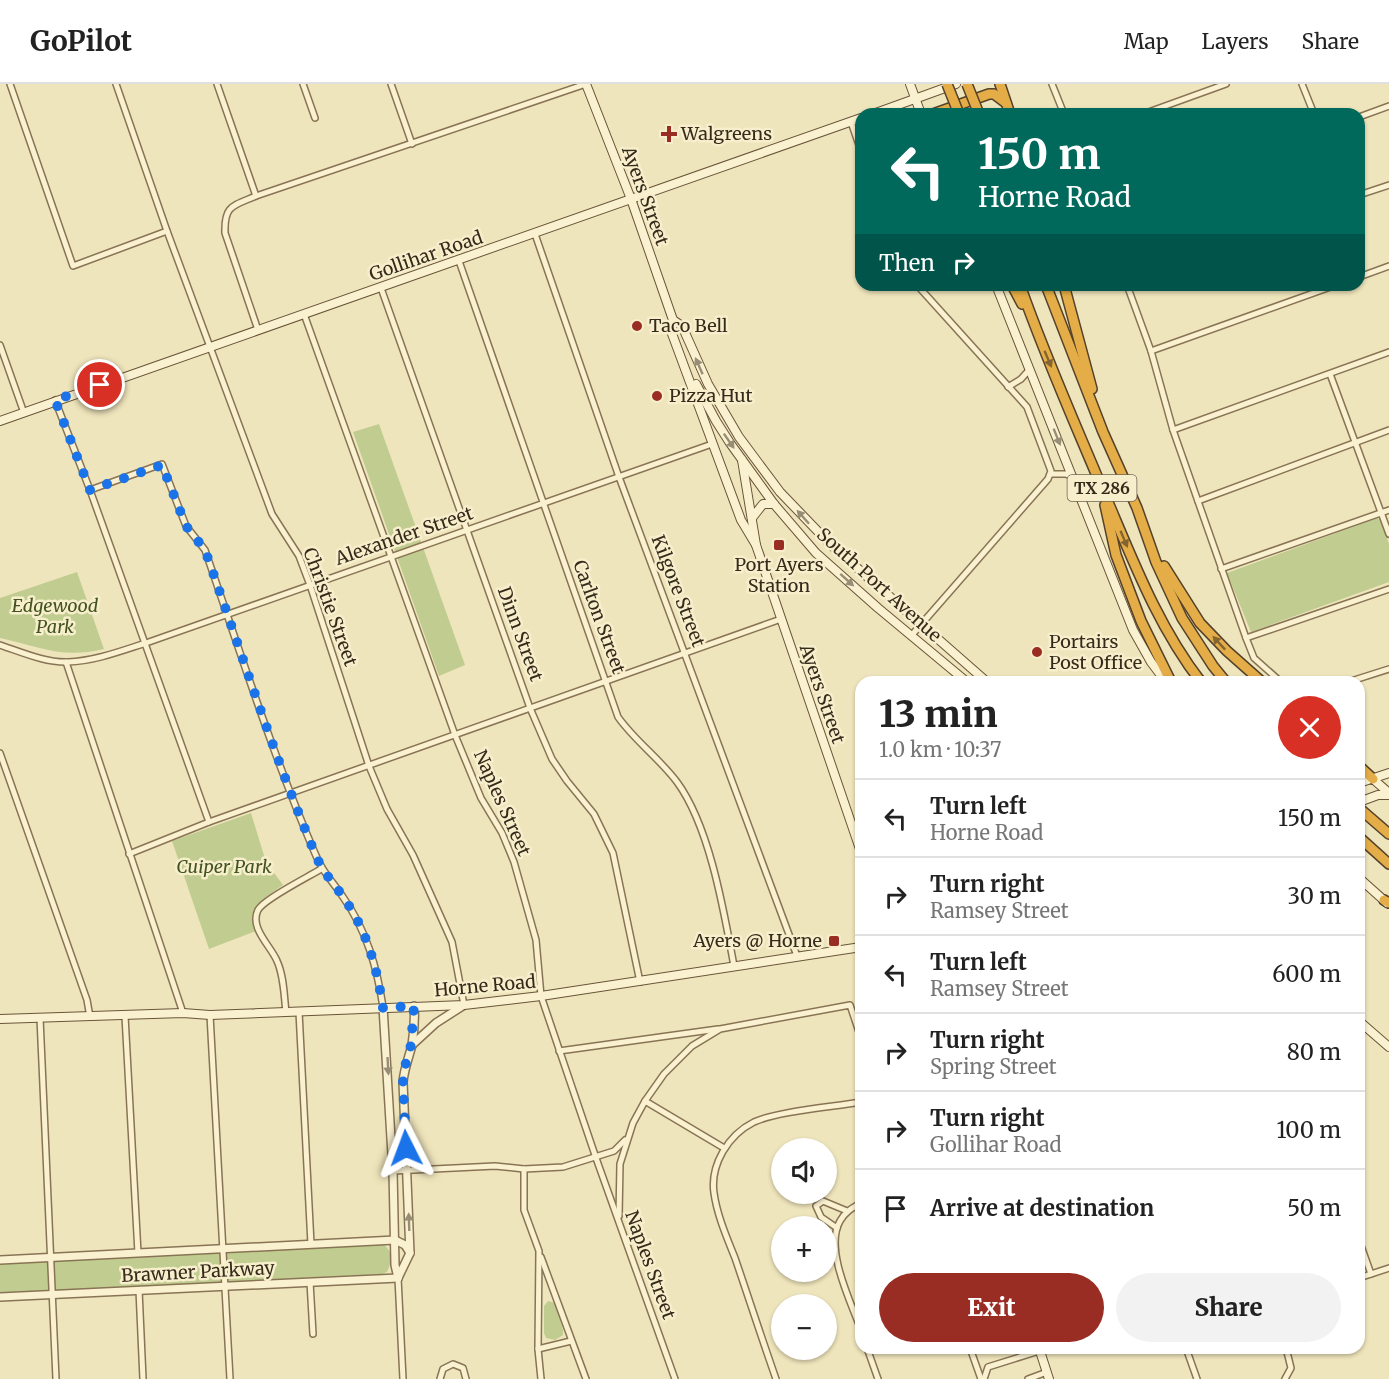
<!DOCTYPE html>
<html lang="en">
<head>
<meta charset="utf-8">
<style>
	:root { --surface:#fff; --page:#f2f2f2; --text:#222; --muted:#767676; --line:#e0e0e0; --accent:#992c23 }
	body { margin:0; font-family:Merriweather,serif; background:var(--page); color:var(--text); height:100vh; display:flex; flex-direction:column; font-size:22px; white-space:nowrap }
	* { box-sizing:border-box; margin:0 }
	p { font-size:20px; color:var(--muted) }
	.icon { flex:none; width:33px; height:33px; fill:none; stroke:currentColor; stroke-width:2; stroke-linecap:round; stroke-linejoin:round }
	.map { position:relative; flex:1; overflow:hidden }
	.side { position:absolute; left:855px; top:592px; width:510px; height:678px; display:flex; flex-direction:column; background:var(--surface); border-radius:18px; box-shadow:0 2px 4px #0004 }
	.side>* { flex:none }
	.banner { position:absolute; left:855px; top:24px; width:510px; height:183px; border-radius:18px; box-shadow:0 2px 4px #0004; background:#00695c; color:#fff; overflow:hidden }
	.buttons { position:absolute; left:771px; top:1054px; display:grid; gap:12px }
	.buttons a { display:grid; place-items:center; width:66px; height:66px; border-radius:50%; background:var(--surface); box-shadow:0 2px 4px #0004; font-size:30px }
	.pin { position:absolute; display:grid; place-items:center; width:51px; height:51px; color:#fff; margin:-26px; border:3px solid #fff; border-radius:50%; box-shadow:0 2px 6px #0007 }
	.me { position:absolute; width:66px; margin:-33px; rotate:357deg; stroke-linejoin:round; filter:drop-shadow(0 0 4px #0008) }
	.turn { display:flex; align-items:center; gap:21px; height:126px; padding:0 24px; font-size:27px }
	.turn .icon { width:78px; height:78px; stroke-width:2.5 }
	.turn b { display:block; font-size:42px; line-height:51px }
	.then { display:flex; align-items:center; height:57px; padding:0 24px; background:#0003; gap:12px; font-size:22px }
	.round { display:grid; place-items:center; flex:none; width:63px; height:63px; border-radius:32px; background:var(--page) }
	.overview { display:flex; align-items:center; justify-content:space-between; height:102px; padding:0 24px }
	h1 { font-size:36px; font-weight:800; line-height:45px }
	.primary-button { display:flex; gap:12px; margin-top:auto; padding:12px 24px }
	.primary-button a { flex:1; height:69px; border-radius:36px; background:var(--accent); color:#fff; font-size:24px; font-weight:800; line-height:69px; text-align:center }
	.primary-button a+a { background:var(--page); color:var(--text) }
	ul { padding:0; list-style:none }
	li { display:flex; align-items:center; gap:18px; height:78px; padding:0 24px; border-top:2px solid var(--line) }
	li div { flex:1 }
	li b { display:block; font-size:22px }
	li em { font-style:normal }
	header { display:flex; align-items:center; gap:36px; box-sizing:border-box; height:84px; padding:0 30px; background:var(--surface); border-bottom:2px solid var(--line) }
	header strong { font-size:28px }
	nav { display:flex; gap:33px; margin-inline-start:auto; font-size:21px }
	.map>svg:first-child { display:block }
	.green { fill:#c1cd90 }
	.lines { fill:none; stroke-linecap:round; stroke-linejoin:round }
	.minor-casing { stroke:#887455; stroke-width:8 }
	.tertiary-casing { stroke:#887455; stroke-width:10 }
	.secondary-casing { stroke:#695539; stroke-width:10 }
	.motorway-casing { stroke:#55422a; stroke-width:12 }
	.minor { stroke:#faf1d0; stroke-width:5 }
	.tertiary { stroke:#faf1d0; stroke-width:7 }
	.secondary { stroke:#faf1d0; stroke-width:8 }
	.motorway { stroke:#e4ad47; stroke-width:9 }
	.motorway-bridge-casing { stroke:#55422a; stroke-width:12; stroke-linecap:butt }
	.motorway-bridge { stroke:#e4ad47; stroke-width:9 }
	.oneway { fill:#84652f }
	.oneway2 { fill:#988e76 }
	.route { stroke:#1a73e8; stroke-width:10; stroke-dasharray:0 18 }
	.poi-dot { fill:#992c23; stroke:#f7eecc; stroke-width:2 }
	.labels { text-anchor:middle; stroke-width:5; stroke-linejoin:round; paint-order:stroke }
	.shield { fill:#f7eecc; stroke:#706550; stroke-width:1.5 }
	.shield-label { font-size:16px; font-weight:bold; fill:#362a1b }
	.poi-label { font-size:18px; fill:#362a1b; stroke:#f7eecc; text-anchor:start }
	.street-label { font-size:18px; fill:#362a1b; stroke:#f7eecc }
	.park-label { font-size:18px; font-style:italic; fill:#425320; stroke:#f7eecc }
</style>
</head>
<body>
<header>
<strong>GoPilot</strong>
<nav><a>Map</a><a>Layers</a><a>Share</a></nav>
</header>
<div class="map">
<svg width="1389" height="1295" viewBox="0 0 1389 1295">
	<rect width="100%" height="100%" fill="#efe5bc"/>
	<g class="green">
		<path d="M 379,340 L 465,581 L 439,592 L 353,348 Z"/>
		<path d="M 1377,434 L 1381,436 L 1389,460 L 1389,498 L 1251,548 L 1227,489 Z"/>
		<path d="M 77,488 L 104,565 C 62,575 40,563 0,554 L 0,514 Z"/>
		<path d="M 251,729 L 266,778 L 283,801 C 264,814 250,821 256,847 L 209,865 L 172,757 Z"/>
		<path d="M 383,1160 C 395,1169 391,1179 387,1188 L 382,1190 L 0,1209 L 0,1179 Z"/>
		<path d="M 548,1217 L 555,1219 L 563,1246 L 563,1251 L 555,1256 L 546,1254 L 544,1249 L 544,1222 Z"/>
	</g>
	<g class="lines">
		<g class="minor-casing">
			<g id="minor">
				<path d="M 10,0 L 73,182 L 167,147"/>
				<path d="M 116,0 L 167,147 L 272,430 L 299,472 L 310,501 L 369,682 L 387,725 L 413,771 L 452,858 L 464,921"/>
				<path d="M 217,0 L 256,112"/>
				<path d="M 303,0 L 315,34"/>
				<path d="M 391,0 L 412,60"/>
				<path d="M 1052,0 L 1064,30"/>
				<path d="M 1302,0 L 1314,30"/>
				<path d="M 1143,30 L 1226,0"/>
				<path d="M 1359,33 L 1389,22"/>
				<path d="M 851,38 L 861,67"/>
				<path d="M 1359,111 L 1389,101"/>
				<path d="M 535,150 L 619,393 L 797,872"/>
				<path d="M 459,177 L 618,633 C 635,657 659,674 677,698 C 710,743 724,828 734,882"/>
				<path d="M 1359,193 L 1389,182"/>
				<path d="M 1127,201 L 1151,267 L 1173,346 L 1246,554 L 1254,574 L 1281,598"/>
				<path d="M 381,204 L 530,624 L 552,675 L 567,697 L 594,730 L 613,769 L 640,898"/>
				<path d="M 304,230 L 455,651 L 481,714 L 502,749 L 514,778 L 536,856 L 541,912 L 596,1074 L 675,1295"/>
				<path d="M 258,246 L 225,149 C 224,121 233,122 256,112 L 586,0"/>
				<path d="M 0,261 L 24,329"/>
				<path d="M 1151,267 L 1336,201"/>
				<path d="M 1330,290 L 1389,450"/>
				<path d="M 1008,303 L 1021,295 L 1030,285"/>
				<path d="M 55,316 L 90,406 L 209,738"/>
				<path d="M 1173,346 L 1389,268"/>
				<path d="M 1051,390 L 1066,390 L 1072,393"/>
				<path d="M 90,406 L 162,380 L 186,442 L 205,466 C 240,567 272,669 314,767 C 322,788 331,795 343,813 C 367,847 377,884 383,923"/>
				<path d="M 1198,417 L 1389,346"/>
				<path d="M 1221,485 L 1389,426"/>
				<path d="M 911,552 L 1048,395 L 1051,387 L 1027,323 L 917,201"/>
				<path d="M 1246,554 L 1389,505"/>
				<path d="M 0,561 C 21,568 46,579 68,578 C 95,577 121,567 146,559 L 712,360"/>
				<path d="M 66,578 L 183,929"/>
				<path d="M 1348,598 L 1389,585"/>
				<path d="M 0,669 L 87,916 L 90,933"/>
				<path d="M 129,770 L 209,738 L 781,535"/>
				<path d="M 286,928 C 284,912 284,892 277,877 C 271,862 249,844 258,826 C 264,815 308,793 321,785"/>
				<path d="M 299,928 L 311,1160"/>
				<path d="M 210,931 L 230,1295"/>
				<path d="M 125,932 L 138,1169"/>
				<path d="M 40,934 L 56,1295"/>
				<path d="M 559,967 L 718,945"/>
				<path d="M 645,1017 L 724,1064"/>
				<path d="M 524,1085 L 524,1126 L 539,1167 L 538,1265 L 541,1295"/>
				<path d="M 393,1087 L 495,1082 L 524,1085 L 563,1083 L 614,1067 L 625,1056"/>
				<path d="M 861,1119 C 852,1124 845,1128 840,1137 C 824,1165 851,1218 861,1246"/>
				<path d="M 619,1132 L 620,1080 L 633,1039 L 645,1017 L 664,990 L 692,962 L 720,945 L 850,921 L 861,954"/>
				<path d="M 837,1144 L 821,1133 L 816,1122 L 823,1117 L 847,1127"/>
				<path d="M 1359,1156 L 1371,1190"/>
				<path d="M 541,1173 L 586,1295"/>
				<path d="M 398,1194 L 403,1295"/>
				<path d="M 1359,1194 L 1389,1184"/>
				<path d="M 310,1198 L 313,1250"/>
				<path d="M 139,1206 L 143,1295"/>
				<path d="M 867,1264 L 878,1295"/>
				<path d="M 970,1264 L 981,1295"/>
				<path d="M 1186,1264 L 1197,1295"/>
				<path d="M 538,1265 L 571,1257"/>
				<path d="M 440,1295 L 443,1285 L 453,1280 L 463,1284 L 466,1295"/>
				<path d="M 776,1295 C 762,1255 749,1215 735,1174 C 727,1154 717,1131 714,1109 C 710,1081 728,1051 754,1038 C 778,1027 833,1023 861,1018"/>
				<path d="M 984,1295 L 988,1283 L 1039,1267"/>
				<path d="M 1028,1295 L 1047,1288"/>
				<path d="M 1285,1295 L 1291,1284 L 1286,1264"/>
			</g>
		</g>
		<g class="tertiary-casing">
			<g id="tertiary">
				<path d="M 383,923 L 393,1087 L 395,1181 L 398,1194"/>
				<path d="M 412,961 L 436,939 L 464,921"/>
				<path d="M 0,1176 L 395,1156 L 405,1161 L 410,1169"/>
				<path d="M 398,1194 L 410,1169 L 403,998 C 404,985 409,973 412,961 C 414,948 415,935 414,922"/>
				<path d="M 0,1213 L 398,1194"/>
			</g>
		</g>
		<g class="secondary-casing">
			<g id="secondary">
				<path d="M 586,0 L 631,115 L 673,236 L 671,247 L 741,436 L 756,461"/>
				<path d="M 910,0 L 921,30"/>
				<path d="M 873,30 L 956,0"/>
				<path d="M 996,201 L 1133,546 L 1151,578 L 1166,598"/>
				<path d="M 673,236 L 682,242 L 708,300 L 739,353 L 780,408 L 831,461 L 987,598"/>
				<path d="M 696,300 L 716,337 L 730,359 L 774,420 L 816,469 L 878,524 L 967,598"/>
				<path d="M 0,337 L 861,34"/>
				<path d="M 742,376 L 756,461 L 861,768"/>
				<path d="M 752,434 L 763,420 L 774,420"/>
				<path d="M 1373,695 L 1389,709"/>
				<path d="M 1359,699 L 1389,689"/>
				<path d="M 1359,718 L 1378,711 L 1389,711"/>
				<path d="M 1359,794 L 1387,819"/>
				<path d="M 0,935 L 183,929 L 210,931 L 464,921 L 541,912 L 861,863"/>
				<path d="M 1359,937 L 1389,963"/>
				<path d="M 1039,1264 L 1049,1295"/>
			</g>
		</g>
		<g class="motorway-casing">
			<g id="motorway">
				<path d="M 1000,0 L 1010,30"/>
				<path d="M 933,30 L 989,10 L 994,10 L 1006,19"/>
				<path d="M 1012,201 L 1022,220"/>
				<path d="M 1020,201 C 1044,270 1074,337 1102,404 C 1131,471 1156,540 1201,598"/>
				<path d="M 1046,201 L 1103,348 L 1137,424 L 1156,478 L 1182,534 L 1213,582 L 1226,598"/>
				<path d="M 1064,201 L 1092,305"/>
				<path d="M 1105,421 L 1116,471 L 1141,537 L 1171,598"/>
				<path d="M 1164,482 L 1200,539 L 1227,567 L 1262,598"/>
				<path d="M 1359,682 L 1373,695"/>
				<path d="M 1359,724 L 1389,750"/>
				<path d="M 1359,753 L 1389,780"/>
				<path d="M 1384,816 L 1389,819"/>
			</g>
		</g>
		<use href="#minor" class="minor"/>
		<use href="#tertiary" class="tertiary"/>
		<use href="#secondary" class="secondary"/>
		<use href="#motorway" class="motorway"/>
		<g class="motorway-bridge-casing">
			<g id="motorway-bridge">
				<path d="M 947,0 L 959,30"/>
				<path d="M 967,0 L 979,30"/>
			</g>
		</g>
		<use href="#motorway-bridge" class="motorway-bridge"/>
	</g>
	<defs><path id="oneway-solid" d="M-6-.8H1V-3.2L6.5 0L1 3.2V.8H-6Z" transform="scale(1.5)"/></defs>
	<g class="oneway">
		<use href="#oneway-solid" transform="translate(1048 275) rotate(67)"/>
		<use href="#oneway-solid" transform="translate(1124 455) rotate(67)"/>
		<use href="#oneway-solid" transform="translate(1219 559) rotate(-133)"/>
	</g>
	<g class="oneway2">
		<use href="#oneway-solid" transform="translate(699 282) rotate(-114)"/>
		<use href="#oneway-solid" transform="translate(1057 353) rotate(68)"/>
		<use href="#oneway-solid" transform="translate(729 357) rotate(55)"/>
		<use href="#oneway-solid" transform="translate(803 433) rotate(-132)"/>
		<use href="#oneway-solid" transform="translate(847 496) rotate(42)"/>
		<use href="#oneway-solid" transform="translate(388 982) rotate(87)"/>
		<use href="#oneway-solid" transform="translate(409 1138) rotate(-92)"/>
	</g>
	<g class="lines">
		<path class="route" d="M 100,301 L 55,316 L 90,406 L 162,381 L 186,442 L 205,466 C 241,567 273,669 314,767 C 322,788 331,795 343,813 C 367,846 377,884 383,924 L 414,922 L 411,961 L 406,978 L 403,998 L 406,1064"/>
	</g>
	<g class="poi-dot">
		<path d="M666 41h6v6h6v6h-6v6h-6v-6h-6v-6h6z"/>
		<circle cx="637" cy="242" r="6"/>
		<circle cx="657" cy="312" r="6"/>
		<rect x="773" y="455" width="12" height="12" rx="3"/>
		<circle cx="1037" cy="568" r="6"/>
		<rect x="828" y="851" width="12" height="12" rx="3"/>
	</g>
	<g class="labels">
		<rect class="shield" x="1067.5" y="391" width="69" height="26" rx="4.5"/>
		<g class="shield-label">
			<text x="1102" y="410">TX 286</text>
		</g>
		<g class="poi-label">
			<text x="681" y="56">Walgreens</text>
			<text x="649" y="248">Taco Bell</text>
			<text x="669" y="318">Pizza Hut</text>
			<text x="779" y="487" text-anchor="middle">Port Ayers<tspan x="779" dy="21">Station</tspan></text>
			<text x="1049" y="564">Portairs<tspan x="1049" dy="21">Post Office</tspan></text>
			<text x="822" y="863" text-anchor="end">Ayers @ Horne</text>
		</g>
		<g class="street-label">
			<text transform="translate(645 112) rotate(70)" y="6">Ayers Street</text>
			<text transform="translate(426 172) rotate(-19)" y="6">Gollihar Road</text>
			<text transform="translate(404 452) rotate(-19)" y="6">Alexander Street</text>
			<text transform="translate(879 501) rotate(42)" y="6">South Port Avenue</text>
			<text transform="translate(678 507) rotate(69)" y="6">Kilgore Street</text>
			<text transform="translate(330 523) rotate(70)" y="6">Christie Street</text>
			<text transform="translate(599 533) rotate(70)" y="6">Carlton Street</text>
			<text transform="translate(520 550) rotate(70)" y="6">Dinn Street</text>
			<text transform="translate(822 610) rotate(71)" y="6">Ayers Street</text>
			<text transform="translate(502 719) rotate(66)" y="6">Naples Street</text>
			<text transform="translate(485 902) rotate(-5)" y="6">Horne Road</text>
			<text transform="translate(650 1181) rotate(70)" y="6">Naples Street</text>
			<text transform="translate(198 1188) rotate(-3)" y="6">Brawner Parkway</text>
		</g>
		<g class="park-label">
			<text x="55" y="528">Edgewood<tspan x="55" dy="21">Park</tspan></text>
			<text x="224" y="789">Cuiper Park</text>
		</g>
	</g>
</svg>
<div class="buttons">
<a><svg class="icon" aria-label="sound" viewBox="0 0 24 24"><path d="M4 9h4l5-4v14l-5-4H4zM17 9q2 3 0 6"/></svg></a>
<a>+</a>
<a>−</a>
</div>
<div class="pin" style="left:100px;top:301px;background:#d93025"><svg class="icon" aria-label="arrive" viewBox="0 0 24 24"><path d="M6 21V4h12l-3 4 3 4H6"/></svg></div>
<svg class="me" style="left:406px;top:1064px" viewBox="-20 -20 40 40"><path d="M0-17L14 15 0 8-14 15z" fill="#1a73e8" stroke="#fff" stroke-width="4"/></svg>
<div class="banner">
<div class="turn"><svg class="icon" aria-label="left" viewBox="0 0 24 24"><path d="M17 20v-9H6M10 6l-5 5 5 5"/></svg><div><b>150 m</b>Horne Road</div></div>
<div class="then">Then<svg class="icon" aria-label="right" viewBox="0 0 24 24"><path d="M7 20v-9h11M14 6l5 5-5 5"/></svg></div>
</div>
<section class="side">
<div class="overview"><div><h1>13 min</h1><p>1.0 km · 10:37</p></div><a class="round" style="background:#d93025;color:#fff"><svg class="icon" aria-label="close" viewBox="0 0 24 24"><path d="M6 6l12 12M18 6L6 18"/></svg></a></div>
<ul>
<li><svg class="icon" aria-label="left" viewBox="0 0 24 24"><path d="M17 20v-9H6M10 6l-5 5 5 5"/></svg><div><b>Turn left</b><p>Horne Road</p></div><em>150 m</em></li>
<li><svg class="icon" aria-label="right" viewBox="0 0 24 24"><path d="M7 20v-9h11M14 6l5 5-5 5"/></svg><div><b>Turn right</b><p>Ramsey Street</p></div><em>30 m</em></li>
<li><svg class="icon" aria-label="left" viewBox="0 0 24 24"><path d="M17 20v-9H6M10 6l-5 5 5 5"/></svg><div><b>Turn left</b><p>Ramsey Street</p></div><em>600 m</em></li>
<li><svg class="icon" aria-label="right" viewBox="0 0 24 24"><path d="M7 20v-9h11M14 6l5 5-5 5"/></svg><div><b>Turn right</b><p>Spring Street</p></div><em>80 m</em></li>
<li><svg class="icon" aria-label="right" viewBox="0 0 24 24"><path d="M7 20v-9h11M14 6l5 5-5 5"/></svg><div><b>Turn right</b><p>Gollihar Road</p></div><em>100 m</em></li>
<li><svg class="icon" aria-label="arrive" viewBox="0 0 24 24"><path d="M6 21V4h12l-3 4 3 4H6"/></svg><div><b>Arrive at destination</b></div><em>50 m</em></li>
</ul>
<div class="primary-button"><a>Exit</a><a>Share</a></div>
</section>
</div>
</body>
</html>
